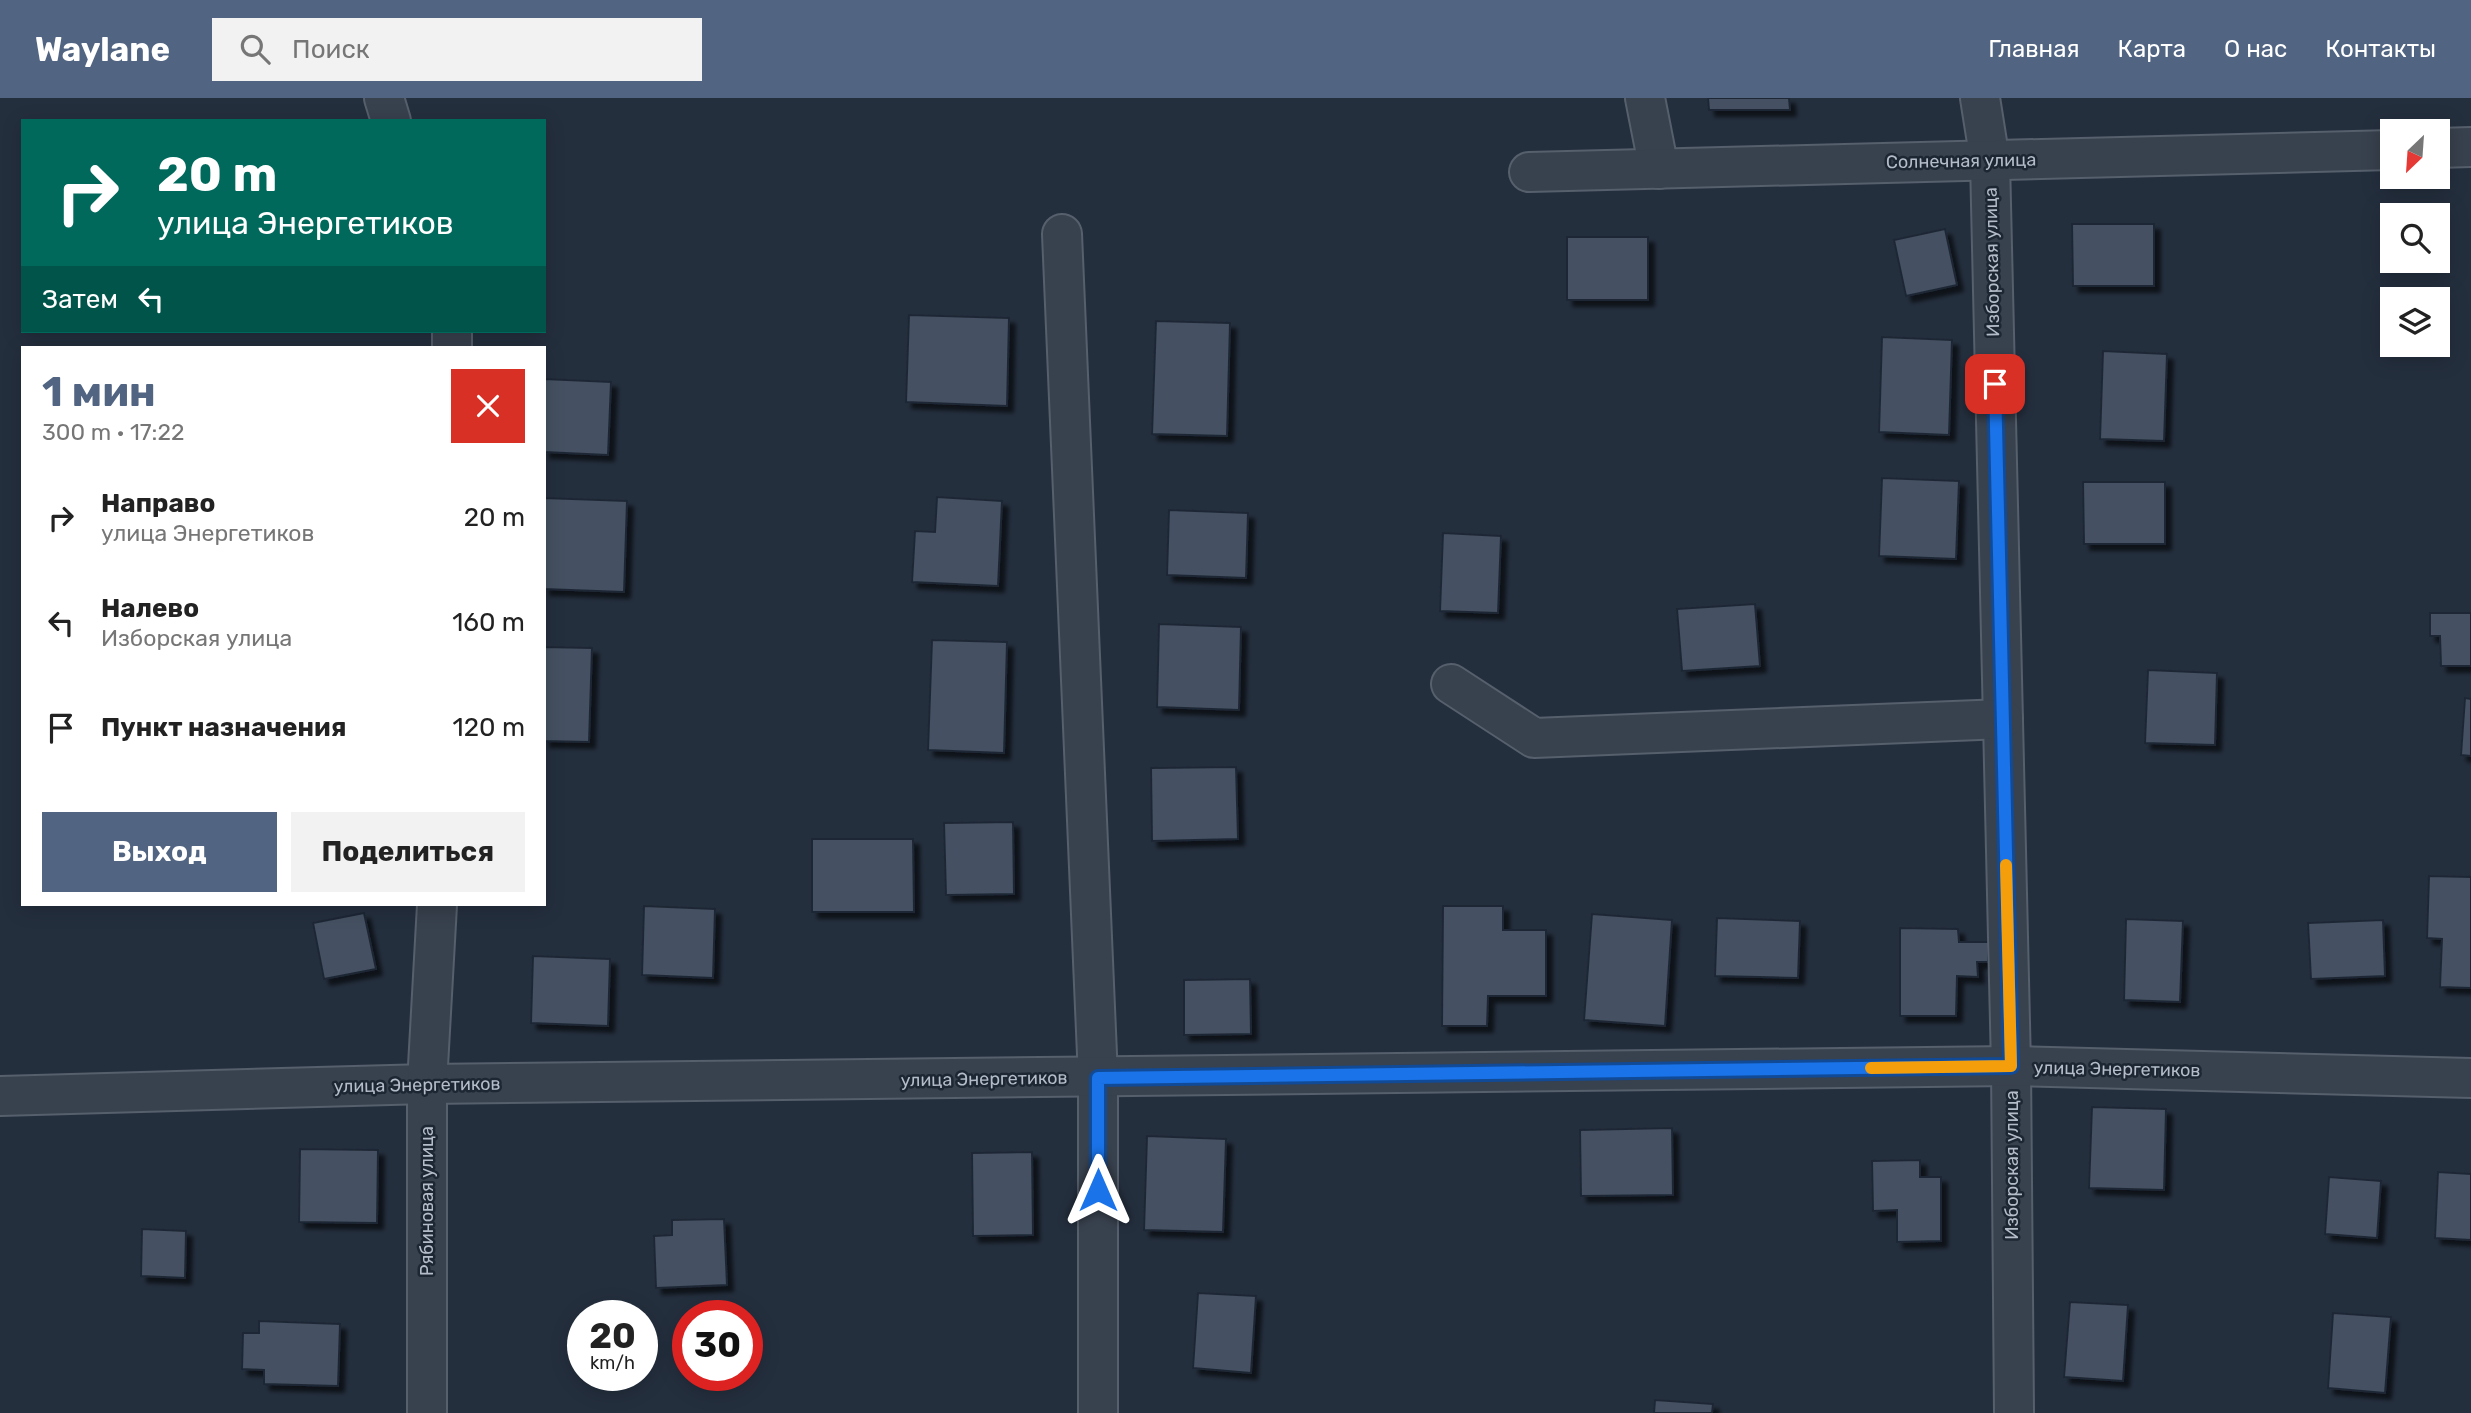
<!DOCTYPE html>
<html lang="ru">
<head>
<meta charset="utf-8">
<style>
	:root { --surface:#fff; --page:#f2f2f2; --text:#222; --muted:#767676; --accent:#516482 }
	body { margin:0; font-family:Rubik,sans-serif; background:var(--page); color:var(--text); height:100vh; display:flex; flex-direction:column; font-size:26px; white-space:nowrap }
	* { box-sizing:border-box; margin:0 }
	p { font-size:23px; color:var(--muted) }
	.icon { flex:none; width:38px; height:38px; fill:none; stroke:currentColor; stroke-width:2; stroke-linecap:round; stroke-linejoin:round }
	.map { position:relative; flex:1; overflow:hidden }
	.panel { position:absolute; left:21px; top:248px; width:525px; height:560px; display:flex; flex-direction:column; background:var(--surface); border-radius:0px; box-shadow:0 4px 18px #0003 }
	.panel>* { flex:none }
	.banner { position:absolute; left:21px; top:21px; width:525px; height:214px; border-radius:0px; box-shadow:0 4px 18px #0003; background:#00695c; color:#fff; overflow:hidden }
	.needle { width:46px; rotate:205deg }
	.tools { position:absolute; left:2380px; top:21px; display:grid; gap:14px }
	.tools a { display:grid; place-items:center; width:70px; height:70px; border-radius:0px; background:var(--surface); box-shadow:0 4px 18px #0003; font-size:35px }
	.speed { position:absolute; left:567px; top:1202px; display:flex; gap:14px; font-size:35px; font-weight:700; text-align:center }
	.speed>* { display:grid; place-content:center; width:91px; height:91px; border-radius:50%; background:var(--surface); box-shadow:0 4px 18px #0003; line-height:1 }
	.speed small { font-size:18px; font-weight:400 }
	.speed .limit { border:10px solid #d22; background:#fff; color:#111 }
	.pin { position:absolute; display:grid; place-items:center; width:60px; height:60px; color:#fff; margin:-30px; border-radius:14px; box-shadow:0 4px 10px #0006 }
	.me { position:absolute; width:77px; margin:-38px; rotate:0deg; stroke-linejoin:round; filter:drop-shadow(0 0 5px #0008) }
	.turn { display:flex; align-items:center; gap:24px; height:147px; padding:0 21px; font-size:32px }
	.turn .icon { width:91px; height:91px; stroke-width:2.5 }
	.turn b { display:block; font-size:49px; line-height:60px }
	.then { display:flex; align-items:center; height:66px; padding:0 21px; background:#0003; gap:14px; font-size:26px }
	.round { display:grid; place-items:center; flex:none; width:74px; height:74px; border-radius:0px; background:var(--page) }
	.head { display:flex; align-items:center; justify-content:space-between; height:119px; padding:0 21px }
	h1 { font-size:42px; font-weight:700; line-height:52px; color:var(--accent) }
	.cta { display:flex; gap:14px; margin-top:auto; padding:14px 21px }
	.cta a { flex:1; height:80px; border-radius:0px; background:var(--accent); color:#fff; font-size:28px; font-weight:700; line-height:80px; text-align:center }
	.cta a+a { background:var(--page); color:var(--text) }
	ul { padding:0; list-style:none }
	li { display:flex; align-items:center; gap:21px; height:105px; padding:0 21px }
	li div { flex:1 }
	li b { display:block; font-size:26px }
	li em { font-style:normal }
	header { display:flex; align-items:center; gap:42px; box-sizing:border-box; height:98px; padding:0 35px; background:var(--accent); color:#fff }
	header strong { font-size:33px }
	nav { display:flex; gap:38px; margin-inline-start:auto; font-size:24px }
	.search { width:490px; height:63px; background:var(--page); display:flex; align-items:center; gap:18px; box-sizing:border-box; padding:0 24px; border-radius:0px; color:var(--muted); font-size:26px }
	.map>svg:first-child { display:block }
	.building { fill:#455162; stroke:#1f2835; stroke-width:2; filter:url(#shadow) }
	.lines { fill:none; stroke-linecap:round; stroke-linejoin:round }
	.minor-casing { stroke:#565f6c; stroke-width:42 }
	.minor { stroke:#38414e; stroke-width:38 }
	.route-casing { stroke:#114b97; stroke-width:18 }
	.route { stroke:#1a73e8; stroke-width:12 }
	.slow { stroke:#f59e0b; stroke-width:12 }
	.labels { text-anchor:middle; stroke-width:5; stroke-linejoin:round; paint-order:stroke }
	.street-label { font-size:18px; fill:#b4bcc9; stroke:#1d2633 }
</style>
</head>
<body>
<header>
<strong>Waylane</strong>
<div class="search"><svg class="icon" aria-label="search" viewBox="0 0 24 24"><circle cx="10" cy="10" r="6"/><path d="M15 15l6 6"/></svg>Поиск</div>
<nav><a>Главная</a><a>Карта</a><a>О нас</a><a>Контакты</a></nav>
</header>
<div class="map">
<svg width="2471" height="1315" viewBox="0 0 2471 1315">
	<defs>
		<filter id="shadow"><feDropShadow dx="6" dy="6" stdDeviation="2" flood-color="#0009"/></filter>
	</defs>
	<rect width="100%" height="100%" fill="#242f3e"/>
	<g class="building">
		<path d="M 1708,0 L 1789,0 L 1790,12 L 1709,12 Z"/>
		<path d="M 2072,126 L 2154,126 L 2154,188 L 2073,188 Z"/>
		<path d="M 1945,131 L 1957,187 L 1906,198 L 1894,142 Z"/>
		<rect x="1567" y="139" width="81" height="63"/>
		<path d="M 909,217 L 1009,220 L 1007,308 L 906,304 Z"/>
		<path d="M 1156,223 L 1230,225 L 1227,338 L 1152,336 Z"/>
		<path d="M 1882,239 L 1952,242 L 1949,337 L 1879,334 Z"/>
		<path d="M 2103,253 L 2167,256 L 2164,343 L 2100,341 Z"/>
		<path d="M 544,281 L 611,284 L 608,357 L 544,354 Z"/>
		<path d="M 1882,380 L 1959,383 L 1956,461 L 1879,458 Z"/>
		<path d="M 2083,384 L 2165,384 L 2165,446 L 2084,446 Z"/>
		<path d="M 937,399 L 1002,403 L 998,488 L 912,484 L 915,433 L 935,434 Z"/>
		<path d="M 544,400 L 627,403 L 624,494 L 544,491 Z"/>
		<path d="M 1169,412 L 1248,415 L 1246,480 L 1167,477 Z"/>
		<path d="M 1443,435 L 1501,438 L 1498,515 L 1440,513 Z"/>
		<path d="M 1755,506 L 1760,568 L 1682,573 L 1677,511 Z"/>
		<path d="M 2430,515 L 2471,515 L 2471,568 L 2441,568 L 2440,538 L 2430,538 Z"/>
		<path d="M 1159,526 L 1241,529 L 1239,612 L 1157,609 Z"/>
		<path d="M 932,542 L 1007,544 L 1004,655 L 928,652 Z"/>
		<path d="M 544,549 L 592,550 L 589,644 L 544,643 Z"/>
		<path d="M 2148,572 L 2217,575 L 2215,647 L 2145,645 Z"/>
		<path d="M 2465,600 L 2471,601 L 2471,658 L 2461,657 Z"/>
		<path d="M 1236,669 L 1238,741 L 1152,743 L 1151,670 Z"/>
		<path d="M 1013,724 L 1014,796 L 946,797 L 944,725 Z"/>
		<path d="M 812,741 L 913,741 L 914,814 L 812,814 Z"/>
		<path d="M 2429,778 L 2471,779 L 2471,890 L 2440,889 L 2442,841 L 2427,840 Z"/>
		<path d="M 644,808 L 715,811 L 713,880 L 642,877 Z"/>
		<path d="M 1443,808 L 1503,808 L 1503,832 L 1546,832 L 1546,898 L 1488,898 L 1487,928 L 1442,928 Z"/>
		<path d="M 364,815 L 376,871 L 324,881 L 313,825 Z"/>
		<path d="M 1592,816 L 1672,822 L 1665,928 L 1584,922 Z"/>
		<path d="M 1717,820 L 1800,823 L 1798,880 L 1715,878 Z"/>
		<path d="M 2126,821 L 2183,823 L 2180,904 L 2124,902 Z"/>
		<path d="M 2383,822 L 2385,878 L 2311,881 L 2308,825 Z"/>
		<path d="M 1900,830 L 1958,831 L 1959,844 L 1989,844 L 1988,864 L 1977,864 L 1978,879 L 1957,878 L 1956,918 L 1900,918 Z"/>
		<path d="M 533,858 L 610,861 L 608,928 L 531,925 Z"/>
		<path d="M 1250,881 L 1251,936 L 1184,937 L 1184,882 Z"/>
		<path d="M 2092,1009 L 2166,1011 L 2164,1092 L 2089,1090 Z"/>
		<path d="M 1672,1030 L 1673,1097 L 1581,1098 L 1580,1032 Z"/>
		<path d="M 1147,1038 L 1226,1041 L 1223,1134 L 1144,1132 Z"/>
		<path d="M 300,1051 L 378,1052 L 377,1125 L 299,1124 Z"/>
		<path d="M 1032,1054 L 1033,1137 L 973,1138 L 972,1055 Z"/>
		<path d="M 1920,1062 L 1920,1079 L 1941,1079 L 1941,1143 L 1897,1144 L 1897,1112 L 1873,1113 L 1872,1063 Z"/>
		<path d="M 2438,1074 L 2471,1076 L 2471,1142 L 2435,1140 Z"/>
		<path d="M 2329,1079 L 2381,1083 L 2377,1140 L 2325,1136 Z"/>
		<path d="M 724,1121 L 727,1187 L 656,1190 L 654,1138 L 672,1137 L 672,1122 Z"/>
		<path d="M 142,1131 L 186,1133 L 185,1180 L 141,1178 Z"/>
		<path d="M 1198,1195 L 1256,1198 L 1251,1275 L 1193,1270 Z"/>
		<path d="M 2070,1204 L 2128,1207 L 2123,1283 L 2064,1279 Z"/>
		<path d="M 2333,1215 L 2391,1219 L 2385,1295 L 2328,1290 Z"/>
		<path d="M 259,1223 L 340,1226 L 338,1288 L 264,1286 L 264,1272 L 242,1271 L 243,1235 L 259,1235 Z"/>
		<path d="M 1655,1302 L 1713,1306 L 1712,1315 L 1654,1315 Z"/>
	</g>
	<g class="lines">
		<g class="minor-casing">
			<g id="minor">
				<path d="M 384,0 L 391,23"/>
				<path d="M 1645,0 L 1659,71"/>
				<path d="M 1980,0 L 1990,63 L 2011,968 L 2014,1315"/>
				<path d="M 2438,50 L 2471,49"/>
				<path d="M 1529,74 L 2392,52"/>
				<path d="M 1062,136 L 1098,980 L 1098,1315"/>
				<path d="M 452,233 L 452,250"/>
				<path d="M 1451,586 L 1534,640 L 2003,621"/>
				<path d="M 0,998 L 427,986 L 2011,968 L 2471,980"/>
				<path d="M 427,1315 L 427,986 L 437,807"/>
			</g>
		</g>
		<use href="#minor" class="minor"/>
	</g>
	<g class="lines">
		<g class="route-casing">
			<path id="route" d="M 1098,1092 L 1098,980 L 2011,968 L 1995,286"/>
		</g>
		<use href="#route" class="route"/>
		<path class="slow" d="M 1871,970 L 2011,968 L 2006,767"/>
	</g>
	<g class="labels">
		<g class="street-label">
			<text transform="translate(1961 63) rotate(-1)" y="6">Солнечная улица</text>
			<text transform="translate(1992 164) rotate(-91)" y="6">Изборская улица</text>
			<text transform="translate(2117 971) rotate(1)" y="6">улица Энергетиков</text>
			<text transform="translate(984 981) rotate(-1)" y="6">улица Энергетиков</text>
			<text transform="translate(417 987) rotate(-1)" y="6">улица Энергетиков</text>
			<text transform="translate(2012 1067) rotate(-90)" y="6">Изборская улица</text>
			<text transform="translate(427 1103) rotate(-90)" y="6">Рябиновая улица</text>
		</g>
	</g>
</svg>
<div class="tools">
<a><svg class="needle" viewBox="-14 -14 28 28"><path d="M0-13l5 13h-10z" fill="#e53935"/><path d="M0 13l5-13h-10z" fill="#767676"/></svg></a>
<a><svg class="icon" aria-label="search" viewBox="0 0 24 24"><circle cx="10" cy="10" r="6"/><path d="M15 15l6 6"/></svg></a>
<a><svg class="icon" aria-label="layers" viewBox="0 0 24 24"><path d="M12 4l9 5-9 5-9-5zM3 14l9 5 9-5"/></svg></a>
</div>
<div class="speed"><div>20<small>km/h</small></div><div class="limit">30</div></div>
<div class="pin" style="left:1995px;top:286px;background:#d93025"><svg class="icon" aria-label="arrive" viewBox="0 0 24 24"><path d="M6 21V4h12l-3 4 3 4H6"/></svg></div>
<svg class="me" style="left:1098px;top:1092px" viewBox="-20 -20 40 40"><path d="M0-17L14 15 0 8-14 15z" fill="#1a73e8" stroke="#fff" stroke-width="4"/></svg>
<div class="banner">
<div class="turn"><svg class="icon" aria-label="right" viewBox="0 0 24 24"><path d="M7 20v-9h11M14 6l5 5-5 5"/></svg><div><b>20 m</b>улица Энергетиков</div></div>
<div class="then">Затем<svg class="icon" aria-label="left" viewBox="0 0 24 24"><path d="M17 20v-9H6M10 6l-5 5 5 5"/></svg></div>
</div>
<section class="panel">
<div class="head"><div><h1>1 мин</h1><p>300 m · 17:22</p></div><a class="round" style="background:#d93025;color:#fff"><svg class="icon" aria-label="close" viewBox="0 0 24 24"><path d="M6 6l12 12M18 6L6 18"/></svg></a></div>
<ul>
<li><svg class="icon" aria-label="right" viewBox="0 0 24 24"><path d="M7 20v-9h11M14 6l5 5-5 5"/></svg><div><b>Направо</b><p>улица Энергетиков</p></div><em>20 m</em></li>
<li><svg class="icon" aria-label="left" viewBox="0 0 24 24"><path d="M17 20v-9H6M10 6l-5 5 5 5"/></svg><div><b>Налево</b><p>Изборская улица</p></div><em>160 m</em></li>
<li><svg class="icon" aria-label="arrive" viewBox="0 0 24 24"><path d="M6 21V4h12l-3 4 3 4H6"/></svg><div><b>Пункт назначения</b></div><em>120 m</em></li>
</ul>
<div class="cta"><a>Выход</a><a>Поделиться</a></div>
</section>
</div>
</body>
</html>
